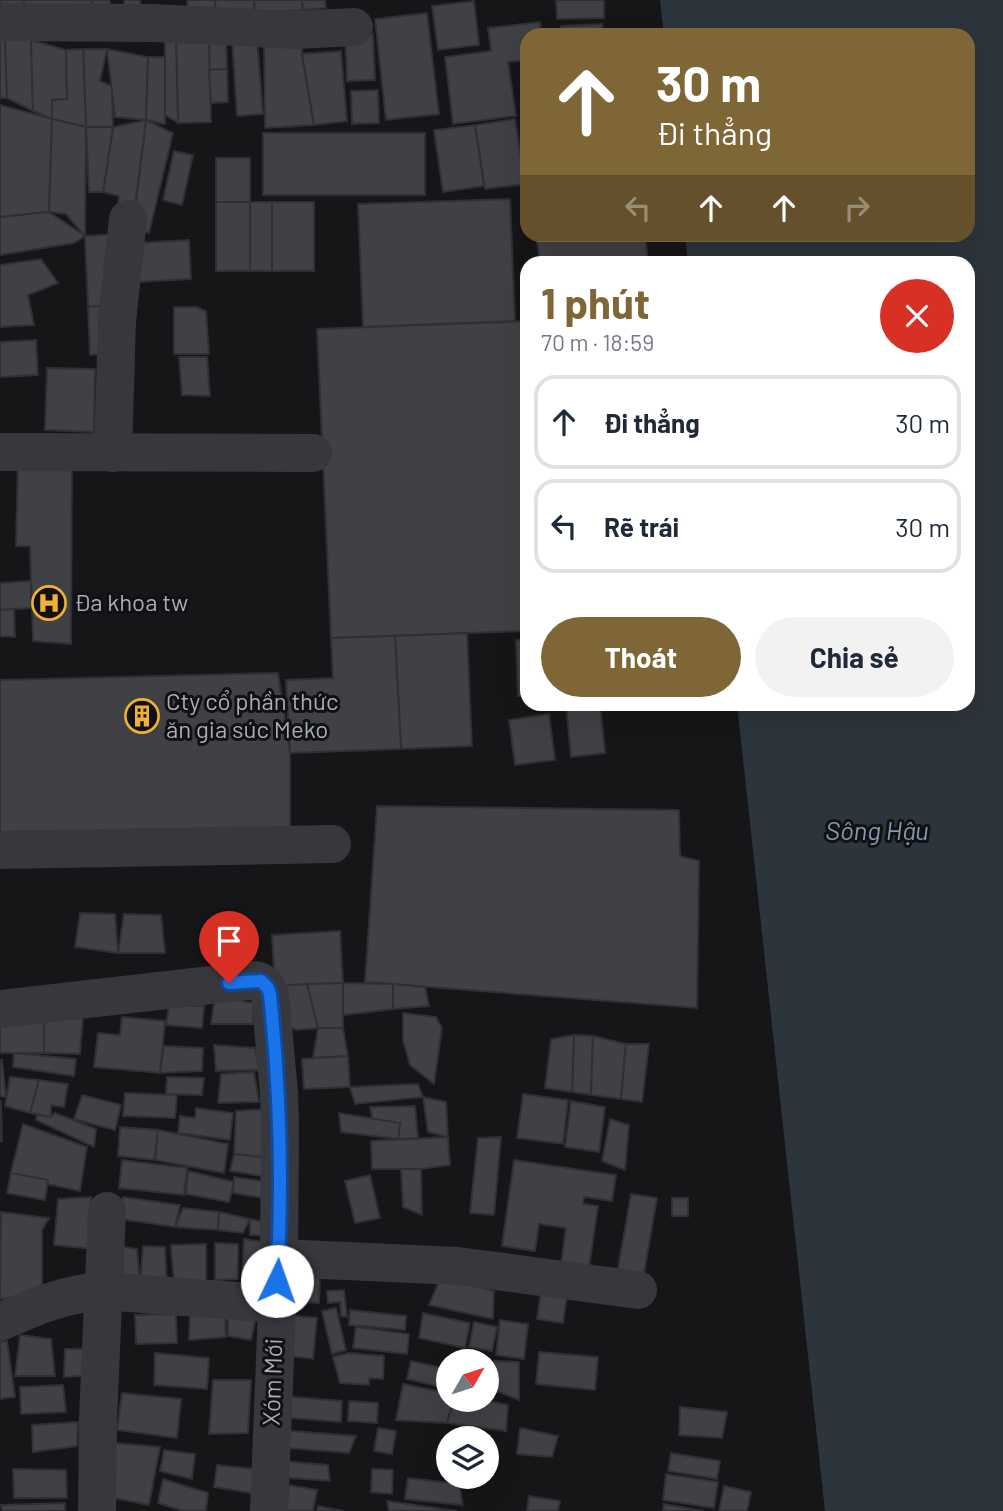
<!DOCTYPE html>
<html lang="vi">
<head>
<meta charset="utf-8">
<style>
	:root { --surface:#fff; --page:#f2f2f3; --text:#1f2937; --muted:#747a83; --line:#e0e1e3; --accent:#7e6636 }
	body { margin:0; font-family:Barlow,sans-serif; background:var(--page); color:var(--text); height:100vh; display:flex; flex-direction:column; font-size:26px; white-space:nowrap }
	* { box-sizing:border-box; margin:0 }
	p { font-size:23px; color:var(--muted) }
	.icon { flex:none; width:38px; height:38px; fill:none; stroke:currentColor; stroke-width:2; stroke-linecap:round; stroke-linejoin:round }
	.map { position:relative; flex:1; overflow:hidden }
	.side { position:absolute; left:520px; top:256px; width:455px; height:455px; display:flex; flex-direction:column; background:var(--surface); border-radius:21px; box-shadow:0 7px 28px #0002 }
	.side>* { flex:none }
	.top-card { position:absolute; left:520px; top:28px; width:455px; height:214px; border-radius:21px; box-shadow:0 7px 28px #0002; background:#7e6636; color:#fff; overflow:hidden }
	.needle { width:46px; rotate:51deg }
	.tools { position:absolute; left:436px; top:1349px; display:grid; gap:14px }
	.tools a { display:grid; place-items:center; width:63px; height:63px; border-radius:50%; background:var(--surface); box-shadow:0 7px 28px #0002; font-size:35px }
	.pin { position:absolute; display:grid; place-items:center; width:60px; height:60px; color:#fff; margin:-72px -30px; border-radius:50% 50% 50% 0; rotate:-45deg; box-shadow:0 0 7px #0007 }
	.pin .icon { rotate:45deg }
	.me { position:absolute; width:77px; margin:-38px; rotate:3deg; stroke-linejoin:round; filter:drop-shadow(0 0 5px #0008) }
	.turn { display:flex; align-items:center; gap:24px; height:147px; padding:0 21px; font-size:32px }
	.turn .icon { width:91px; height:91px; stroke-width:2.5 }
	.turn b { display:block; font-size:49px; line-height:60px }
	.lanes { display:flex; align-items:center; height:66px; padding:0 21px; background:#0003; justify-content:center; gap:35px; direction:ltr }
	.lanes .off { opacity:.35 }
	.round { display:grid; place-items:center; flex:none; width:74px; height:74px; border-radius:37px; background:var(--page) }
	.headline { display:flex; align-items:center; justify-content:space-between; height:119px; padding:0 21px }
	h1 { font-size:42px; font-weight:700; line-height:52px; color:var(--accent) }
	.button { display:flex; gap:14px; margin-top:auto; padding:14px 21px }
	.button a { flex:1; height:80px; border-radius:42px; background:var(--accent); color:#fff; font-size:28px; font-weight:700; line-height:80px; text-align:center }
	.button a+a { background:var(--page); color:var(--text) }
	ul { padding:0; list-style:none }
	li { display:flex; align-items:center; gap:21px; height:94px; margin:0 14px 10px; padding:0 7px; border:4px solid var(--line); border-radius:21px }
	li div { flex:1 }
	li b { display:block; font-size:26px }
	li em { font-style:normal }
	.map>svg:first-child { display:block }
	.water { fill:#2c353c }
	.building { fill:#404145; stroke:#303034; stroke-width:2 }
	.lines { fill:none; stroke-linecap:round; stroke-linejoin:round }
	.minor { stroke:#37383d; stroke-width:38 }
	.route-casing { stroke:#114b97; stroke-width:18 }
	.route { stroke:#1a73e8; stroke-width:12 }
	.labels { text-anchor:middle; stroke-width:6; stroke-linejoin:round; paint-order:stroke }
	.poi-label { font-size:24px; fill:#a8adb8; stroke:#111113; text-anchor:start }
	.street-label { font-size:24px; fill:#a8adb8; stroke:#111113 }
	.water-label { font-size:26px; font-style:italic; fill:#7f9bb3; stroke:#111113 }
</style>
</head>
<body>
<div class="map">
<svg width="1003" height="1511" viewBox="0 0 1003 1511">
	<rect width="100%" height="100%" fill="#161618"/>
	<path class="water" d="M 660,0 L 1003,0 L 1003,1511 L 825,1511 L 737,704 L 968,704 L 968,262 L 688,262 L 685,235 L 968,234 L 968,35 L 664,35 Z"/>
	<g class="building">
		<path d="M 0,0 L 24,0 L 23,10 L 0,8 Z"/>
		<path d="M 24,0 L 92,0 L 90,15 L 23,10 Z"/>
		<path d="M 92,0 L 110,0 L 109,17 L 90,15 Z"/>
		<path d="M 124,0 L 140,0 L 141,10 L 125,11 Z"/>
		<path d="M 187,0 L 215,0 L 216,16 L 188,18 Z"/>
		<path d="M 215,0 L 254,0 L 255,13 L 216,16 Z"/>
		<path d="M 254,0 L 302,0 L 303,10 L 255,13 Z"/>
		<path d="M 302,0 L 325,0 L 326,8 L 303,10 Z"/>
		<path d="M 556,0 L 604,0 L 604,18 L 557,19 Z"/>
		<path d="M 474,1 L 479,45 L 438,50 L 432,6 Z"/>
		<path d="M 427,13 L 439,114 L 386,120 L 375,19 Z"/>
		<path d="M 540,22 L 541,35 L 527,35 L 527,60 L 508,62 L 516,116 L 453,124 L 445,57 L 491,51 L 488,28 Z"/>
		<path d="M 602,24 L 603,35 L 562,35 L 561,26 Z"/>
		<path d="M 373,34 L 375,80 L 347,81 L 345,35 Z"/>
		<path d="M 303,35 L 302,54 L 314,125 L 265,128 L 264,37 Z"/>
		<path d="M 0,37 L 5,39 L 7,98 L 0,98 Z"/>
		<path d="M 5,39 L 31,40 L 33,111 L 7,98 Z"/>
		<path d="M 226,39 L 227,69 L 209,70 L 209,40 Z"/>
		<path d="M 257,39 L 263,114 L 237,116 L 232,40 Z"/>
		<path d="M 31,40 L 66,50 L 67,99 L 52,100 L 52,119 L 33,111 Z"/>
		<path d="M 176,40 L 209,40 L 211,122 L 178,123 Z"/>
		<path d="M 176,40 L 178,123 L 165,115 L 165,41 Z"/>
		<path d="M 83,49 L 107,49 L 100,81 L 112,86 L 113,127 L 86,127 Z"/>
		<path d="M 83,49 L 86,127 L 52,119 L 52,100 L 67,99 L 66,50 Z"/>
		<path d="M 107,49 L 148,57 L 146,120 L 115,117 Z"/>
		<path d="M 341,51 L 347,121 L 314,125 L 302,54 Z"/>
		<path d="M 148,57 L 165,57 L 165,124 L 146,120 Z"/>
		<path d="M 227,69 L 228,102 L 211,103 L 209,70 Z"/>
		<path d="M 378,90 L 379,123 L 352,124 L 351,91 Z"/>
		<path d="M 0,105 L 52,119 L 49,212 L 0,217 Z"/>
		<path d="M 52,119 L 86,127 L 85,236 L 66,214 L 49,212 Z"/>
		<path d="M 515,119 L 525,184 L 485,189 L 475,125 Z"/>
		<path d="M 146,120 L 173,133 L 149,233 L 133,227 Z"/>
		<path d="M 146,120 L 134,214 L 117,217 L 119,196 L 103,192 L 113,127 Z"/>
		<path d="M 527,120 L 527,165 L 521,121 Z"/>
		<path d="M 475,125 L 484,186 L 443,192 L 434,130 Z"/>
		<path d="M 86,127 L 113,127 L 103,192 L 89,192 Z"/>
		<rect x="263" y="133" width="162" height="62"/>
		<path d="M 174,151 L 193,155 L 182,205 L 163,200 Z"/>
		<rect x="216" y="158" width="34" height="44"/>
		<path d="M 510,199 L 515,321 L 363,327 L 358,204 Z"/>
		<rect x="216" y="202" width="34" height="69"/>
		<rect x="250" y="202" width="22" height="69"/>
		<rect x="272" y="202" width="42" height="69"/>
		<path d="M 49,212 L 85,236 L 74,243 L 0,255 L 0,217 Z"/>
		<path d="M 120,234 L 106,306 L 88,307 L 85,236 Z"/>
		<path d="M 536,234 L 645,234 L 648,262 L 540,262 Z"/>
		<path d="M 189,240 L 191,279 L 138,282 L 136,243 Z"/>
		<path d="M 41,259 L 58,283 L 28,295 L 34,325 L 0,327 L 0,265 Z"/>
		<path d="M 106,306 L 113,353 L 90,355 L 88,307 Z"/>
		<path d="M 174,307 L 196,307 L 206,311 L 209,354 L 174,354 Z"/>
		<path d="M 527,321 L 527,631 L 331,638 L 317,329 Z"/>
		<path d="M 36,340 L 38,375 L 0,377 L 0,342 Z"/>
		<path d="M 179,357 L 207,357 L 210,396 L 182,395 Z"/>
		<path d="M 47,368 L 95,369 L 94,432 L 45,430 Z"/>
		<path d="M 18,460 L 72,466 L 71,644 L 33,641 L 30,546 L 16,546 Z"/>
		<path d="M 31,581 L 31,608 L 0,610 L 0,583 Z"/>
		<path d="M 14,609 L 15,637 L 0,636 L 0,610 Z"/>
		<path d="M 467,633 L 472,746 L 401,749 L 395,636 Z"/>
		<path d="M 395,636 L 401,749 L 290,753 L 286,680 L 333,678 L 331,638 Z"/>
		<path d="M 516,640 L 527,640 L 527,696 L 518,696 Z"/>
		<path d="M 278,673 L 290,753 L 290,828 L 0,832 L 0,680 Z"/>
		<path d="M 566,704 L 600,704 L 605,753 L 571,757 Z"/>
		<path d="M 549,714 L 555,760 L 515,765 L 509,720 Z"/>
		<path d="M 377,806 L 679,810 L 680,856 L 699,861 L 697,1008 L 365,982 Z"/>
		<path d="M 80,913 L 115,914 L 118,953 L 75,947 Z"/>
		<path d="M 124,914 L 161,915 L 165,953 L 118,953 Z"/>
		<path d="M 340,931 L 343,983 L 275,986 L 272,935 Z"/>
		<path d="M 343,983 L 343,1028 L 318,1028 L 307,984 Z"/>
		<path d="M 343,983 L 393,984 L 393,1009 L 343,1015 Z"/>
		<path d="M 307,984 L 318,1028 L 297,1030 L 274,1022 L 275,986 Z"/>
		<path d="M 393,984 L 425,987 L 429,1006 L 393,1009 Z"/>
		<path d="M 215,996 L 254,1003 L 253,1024 L 211,1024 Z"/>
		<path d="M 169,1006 L 204,1006 L 202,1028 L 166,1025 Z"/>
		<path d="M 403,1013 L 436,1017 L 442,1028 L 434,1084 L 410,1065 L 403,1040 Z"/>
		<path d="M 44,1015 L 83,1016 L 80,1054 L 44,1053 Z"/>
		<path d="M 44,1015 L 44,1053 L 0,1053 L 0,1020 Z"/>
		<path d="M 122,1017 L 165,1021 L 160,1073 L 94,1067 L 98,1033 L 120,1035 Z"/>
		<path d="M 318,1028 L 343,1028 L 348,1056 L 313,1058 Z"/>
		<path d="M 574,1035 L 593,1036 L 591,1095 L 572,1092 Z"/>
		<path d="M 574,1035 L 572,1092 L 545,1088 L 551,1039 Z"/>
		<path d="M 593,1036 L 626,1044 L 621,1099 L 591,1095 Z"/>
		<path d="M 626,1044 L 649,1044 L 642,1102 L 621,1099 Z"/>
		<path d="M 214,1045 L 255,1048 L 259,1070 L 216,1071 Z"/>
		<path d="M 164,1046 L 203,1048 L 202,1071 L 160,1073 Z"/>
		<path d="M 14,1053 L 76,1059 L 74,1076 L 13,1067 Z"/>
		<path d="M 348,1056 L 350,1087 L 304,1089 L 302,1059 Z"/>
		<path d="M 0,1060 L 2,1060 L 6,1097 L 0,1096 Z"/>
		<path d="M 254,1072 L 259,1102 L 218,1103 L 221,1074 Z"/>
		<path d="M 10,1077 L 39,1080 L 30,1113 L 5,1106 Z"/>
		<path d="M 167,1077 L 204,1078 L 202,1095 L 166,1094 Z"/>
		<path d="M 39,1080 L 68,1084 L 64,1107 L 51,1105 L 51,1117 L 30,1113 Z"/>
		<path d="M 418,1084 L 423,1097 L 355,1104 L 350,1087 Z"/>
		<path d="M 125,1093 L 177,1095 L 175,1118 L 123,1116 Z"/>
		<path d="M 523,1094 L 568,1100 L 563,1144 L 517,1138 Z"/>
		<path d="M 82,1095 L 121,1105 L 115,1130 L 74,1119 Z"/>
		<path d="M 423,1097 L 446,1102 L 448,1137 L 428,1132 Z"/>
		<path d="M 0,1101 L 1,1101 L 2,1141 L 0,1141 Z"/>
		<path d="M 571,1101 L 605,1107 L 599,1152 L 565,1147 Z"/>
		<path d="M 415,1106 L 418,1138 L 398,1139 L 400,1123 L 373,1122 L 370,1107 Z"/>
		<path d="M 196,1108 L 233,1113 L 230,1140 L 178,1133 L 180,1116 L 195,1118 Z"/>
		<path d="M 271,1109 L 270,1158 L 234,1154 L 236,1111 Z"/>
		<path d="M 55,1113 L 96,1129 L 94,1147 L 36,1120 L 37,1115 L 51,1117 Z"/>
		<path d="M 339,1113 L 400,1123 L 398,1139 L 341,1132 Z"/>
		<path d="M 610,1119 L 629,1125 L 625,1170 L 602,1161 Z"/>
		<path d="M 23,1124 L 87,1147 L 80,1191 L 10,1176 Z"/>
		<path d="M 120,1127 L 158,1130 L 155,1160 L 118,1156 Z"/>
		<path d="M 158,1130 L 228,1144 L 224,1173 L 155,1160 Z"/>
		<path d="M 448,1137 L 450,1165 L 421,1169 L 372,1169 L 371,1141 Z"/>
		<path d="M 501,1137 L 494,1215 L 470,1213 L 478,1138 Z"/>
		<path d="M 234,1154 L 270,1158 L 269,1177 L 230,1171 Z"/>
		<path d="M 122,1160 L 187,1168 L 184,1195 L 119,1188 Z"/>
		<path d="M 514,1160 L 616,1175 L 612,1201 L 584,1197 L 583,1204 L 598,1206 L 588,1275 L 560,1271 L 566,1228 L 539,1224 L 535,1251 L 502,1246 Z"/>
		<path d="M 401,1169 L 421,1169 L 422,1215 L 403,1207 Z"/>
		<path d="M 188,1171 L 234,1182 L 229,1202 L 186,1194 Z"/>
		<path d="M 11,1173 L 48,1180 L 45,1200 L 7,1193 Z"/>
		<path d="M 370,1175 L 380,1218 L 355,1223 L 345,1181 Z"/>
		<path d="M 234,1177 L 268,1182 L 268,1199 L 233,1193 Z"/>
		<path d="M 631,1194 L 657,1198 L 642,1285 L 616,1280 Z"/>
		<path d="M 91,1197 L 93,1249 L 54,1245 L 58,1199 Z"/>
		<path d="M 123,1197 L 180,1205 L 175,1227 L 119,1219 Z"/>
		<rect x="672" y="1198" width="16" height="18"/>
		<path d="M 183,1208 L 219,1212 L 218,1230 L 175,1227 Z"/>
		<path d="M 1,1212 L 49,1218 L 42,1230 L 42,1298 L 0,1299 Z"/>
		<path d="M 219,1212 L 250,1219 L 243,1233 L 218,1230 Z"/>
		<path d="M 250,1219 L 268,1223 L 272,1235 L 250,1235 Z"/>
		<path d="M 244,1239 L 263,1242 L 256,1278 L 242,1277 Z"/>
		<path d="M 215,1243 L 238,1244 L 238,1279 L 215,1280 Z"/>
		<path d="M 206,1244 L 206,1287 L 174,1285 L 171,1245 Z"/>
		<path d="M 118,1246 L 137,1249 L 140,1284 L 117,1282 Z"/>
		<path d="M 143,1246 L 165,1247 L 167,1287 L 140,1284 Z"/>
		<path d="M 287,1275 L 320,1277 L 319,1303 L 285,1301 Z"/>
		<path d="M 441,1277 L 494,1291 L 493,1319 L 429,1305 Z"/>
		<path d="M 542,1284 L 568,1288 L 563,1323 L 537,1319 Z"/>
		<path d="M 344,1290 L 347,1317 L 341,1316 L 340,1302 L 328,1303 L 327,1291 Z"/>
		<path d="M 336,1308 L 346,1350 L 332,1354 L 322,1311 Z"/>
		<path d="M 350,1310 L 406,1316 L 405,1330 L 349,1325 Z"/>
		<path d="M 257,1312 L 251,1340 L 228,1336 L 228,1313 Z"/>
		<path d="M 423,1313 L 470,1323 L 465,1348 L 419,1338 Z"/>
		<path d="M 176,1314 L 177,1343 L 136,1344 L 135,1315 Z"/>
		<path d="M 225,1315 L 226,1337 L 189,1340 L 190,1316 Z"/>
		<path d="M 286,1315 L 317,1318 L 313,1359 L 282,1355 Z"/>
		<path d="M 500,1320 L 528,1324 L 524,1359 L 496,1355 Z"/>
		<path d="M 474,1322 L 497,1327 L 492,1351 L 469,1347 Z"/>
		<path d="M 356,1327 L 409,1334 L 407,1354 L 353,1348 Z"/>
		<path d="M 20,1335 L 51,1339 L 55,1376 L 15,1376 Z"/>
		<path d="M 7,1341 L 15,1397 L 0,1399 L 0,1342 Z"/>
		<path d="M 65,1349 L 91,1349 L 93,1375 L 64,1377 Z"/>
		<path d="M 539,1352 L 598,1357 L 595,1390 L 536,1384 Z"/>
		<path d="M 155,1353 L 209,1358 L 207,1389 L 154,1385 Z"/>
		<path d="M 349,1353 L 384,1356 L 383,1379 L 369,1378 L 369,1385 L 340,1383 L 333,1357 Z"/>
		<path d="M 411,1361 L 448,1369 L 448,1389 L 407,1379 Z"/>
		<path d="M 494,1361 L 519,1362 L 519,1400 L 494,1390 Z"/>
		<path d="M 213,1380 L 251,1380 L 248,1433 L 209,1434 Z"/>
		<path d="M 403,1384 L 448,1393 L 448,1400 L 454,1400 L 447,1423 L 396,1420 Z"/>
		<path d="M 63,1385 L 66,1412 L 21,1414 L 20,1387 Z"/>
		<path d="M 122,1393 L 181,1399 L 177,1438 L 117,1430 Z"/>
		<path d="M 282,1396 L 342,1401 L 341,1422 L 280,1417 Z"/>
		<path d="M 454,1400 L 484,1400 L 508,1405 L 506,1431 L 447,1423 Z"/>
		<path d="M 349,1401 L 378,1403 L 377,1423 L 348,1421 Z"/>
		<path d="M 680,1407 L 727,1412 L 722,1438 L 679,1435 Z"/>
		<path d="M 78,1422 L 77,1446 L 33,1452 L 32,1425 Z"/>
		<path d="M 378,1428 L 396,1431 L 392,1454 L 374,1451 Z"/>
		<path d="M 520,1428 L 558,1436 L 552,1457 L 517,1454 Z"/>
		<path d="M 278,1430 L 356,1436 L 349,1453 L 276,1447 Z"/>
		<path d="M 116,1443 L 160,1447 L 149,1505 L 109,1497 Z"/>
		<path d="M 164,1450 L 195,1454 L 192,1479 L 160,1471 Z"/>
		<path d="M 671,1453 L 720,1461 L 717,1479 L 668,1471 Z"/>
		<path d="M 281,1461 L 328,1465 L 330,1481 L 280,1477 Z"/>
		<path d="M 217,1465 L 254,1469 L 251,1493 L 214,1487 Z"/>
		<path d="M 13,1469 L 66,1470 L 67,1498 L 14,1498 Z"/>
		<path d="M 372,1469 L 393,1470 L 392,1494 L 371,1492 Z"/>
		<path d="M 666,1474 L 718,1482 L 714,1508 L 663,1500 Z"/>
		<path d="M 408,1478 L 459,1484 L 463,1505 L 405,1499 Z"/>
		<path d="M 163,1479 L 208,1493 L 206,1511 L 183,1511 L 158,1503 Z"/>
		<path d="M 289,1485 L 317,1490 L 313,1511 L 285,1511 Z"/>
		<path d="M 724,1486 L 751,1492 L 747,1511 L 719,1511 Z"/>
		<path d="M 529,1496 L 560,1501 L 558,1511 L 527,1511 Z"/>
		<path d="M 387,1501 L 457,1511 L 389,1511 Z"/>
		<path d="M 65,1503 L 65,1511 L 2,1511 L 1,1505 Z"/>
		<path d="M 664,1504 L 704,1511 L 663,1511 Z"/>
		<path d="M 318,1506 L 344,1511 L 317,1511 Z"/>
	</g>
	<g class="lines">
		<g class="minor">
			<path d="M 0,22 L 153,23 L 296,30 L 354,27"/>
			<path d="M 0,452 L 313,453"/>
			<path d="M 113,453 L 117,321 L 128,219"/>
			<path d="M 0,850 L 332,844"/>
			<path d="M 0,1009 L 255,980 C 264,982 267,986 270,995 L 279,1093 L 280,1127 L 279,1258 L 269,1511"/>
			<path d="M 279,1258 L 458,1266 L 638,1290"/>
			<path d="M 0,1322 C 36,1306 64,1294 103,1291 L 276,1304"/>
			<path d="M 97,1511 L 98,1419 L 107,1211"/>
		</g>
	</g>
	<g class="lines">
		<g class="route-casing">
			<path id="route" d="M 229,983 L 261,981 L 268,988 L 270,995 C 280,1090 283,1185 277,1281"/>
		</g>
		<use href="#route" class="route"/>
	</g>
	<defs>
		<g id="hospital-ring" transform="scale(1.75)"><circle r="9.5" fill="#111113" stroke="#f2b134" stroke-width="1.5"/><path d="M-5-5h3v3.5h4V-5h3V5h-3V1.5h-4V5h-3Z" fill="#f2b134"/></g>
		<g id="building-ring" transform="scale(1.75)"><circle r="9.5" fill="#111113" stroke="#f2b134" stroke-width="1.5"/><path d="M-4-6H4V6H1V3H-1V6H-4ZM-2.5-4.3h1.7v1.8h-1.7ZM.8-4.3h1.7v1.8H.8ZM-2.5-1h1.7V.8h-1.7ZM.8-1h1.7V.8H.8Z" fill="#f2b134"/></g>
	</defs>
	<g fill-rule="evenodd">
		<use href="#hospital-ring" x="49" y="603"/>
		<use href="#building-ring" x="142" y="716"/>
	</g>
	<g class="labels">
		<g class="poi-label">
			<text x="74" y="611">Đa khoa tw</text>
			<text x="166" y="710">Cty cổ phần thức<tspan x="166" dy="28">ăn gia súc Meko</tspan></text>
		</g>
		<g class="street-label">
			<text transform="translate(273 1382) rotate(-88)" y="8">Xóm Mới</text>
		</g>
		<g class="water-label">
			<text x="877" y="840">Sông Hậu</text>
		</g>
	</g>
</svg>
<div class="tools">
<a><svg class="needle" viewBox="-14 -14 28 28"><path d="M0-13l5 13h-10z" fill="#e53935"/><path d="M0 13l5-13h-10z" fill="#747a83"/></svg></a>
<a><svg class="icon" aria-label="layers" viewBox="0 0 24 24"><path d="M12 4l9 5-9 5-9-5zM3 14l9 5 9-5"/></svg></a>
</div>
<div class="pin" style="left:229px;top:983px;background:#d93025"><svg class="icon" aria-label="arrive" viewBox="0 0 24 24"><path d="M6 21V4h12l-3 4 3 4H6"/></svg></div>
<svg class="me" style="left:277px;top:1281px" viewBox="-20 -20 40 40"><circle r="19" fill="#fff"/><path d="M0-13L10 11 0 6-10 11z" fill="#1a73e8"/></svg>
<div class="top-card">
<div class="turn"><svg class="icon" aria-label="ahead" viewBox="0 0 24 24"><path d="M12 20V5M6 11l6-6 6 6"/></svg><div><b>30 m</b>Đi thẳng</div></div>
<div class="lanes"><svg class="icon off" aria-label="left" viewBox="0 0 24 24"><path d="M17 20v-9H6M10 6l-5 5 5 5"/></svg><svg class="icon" aria-label="ahead" viewBox="0 0 24 24"><path d="M12 20V5M6 11l6-6 6 6"/></svg><svg class="icon" aria-label="ahead" viewBox="0 0 24 24"><path d="M12 20V5M6 11l6-6 6 6"/></svg><svg class="icon off" aria-label="right" viewBox="0 0 24 24"><path d="M7 20v-9h11M14 6l5 5-5 5"/></svg></div>
</div>
<section class="side">
<div class="headline"><div><h1>1 phút</h1><p>70 m · 18:59</p></div><a class="round" style="background:#d93025;color:#fff"><svg class="icon" aria-label="close" viewBox="0 0 24 24"><path d="M6 6l12 12M18 6L6 18"/></svg></a></div>
<ul>
<li><svg class="icon" aria-label="ahead" viewBox="0 0 24 24"><path d="M12 20V5M6 11l6-6 6 6"/></svg><div><b>Đi thẳng</b></div><em>30 m</em></li>
<li><svg class="icon" aria-label="left" viewBox="0 0 24 24"><path d="M17 20v-9H6M10 6l-5 5 5 5"/></svg><div><b>Rẽ trái</b></div><em>30 m</em></li>
</ul>
<div class="button"><a>Thoát</a><a>Chia sẻ</a></div>
</section>
</div>
</body>
</html>
